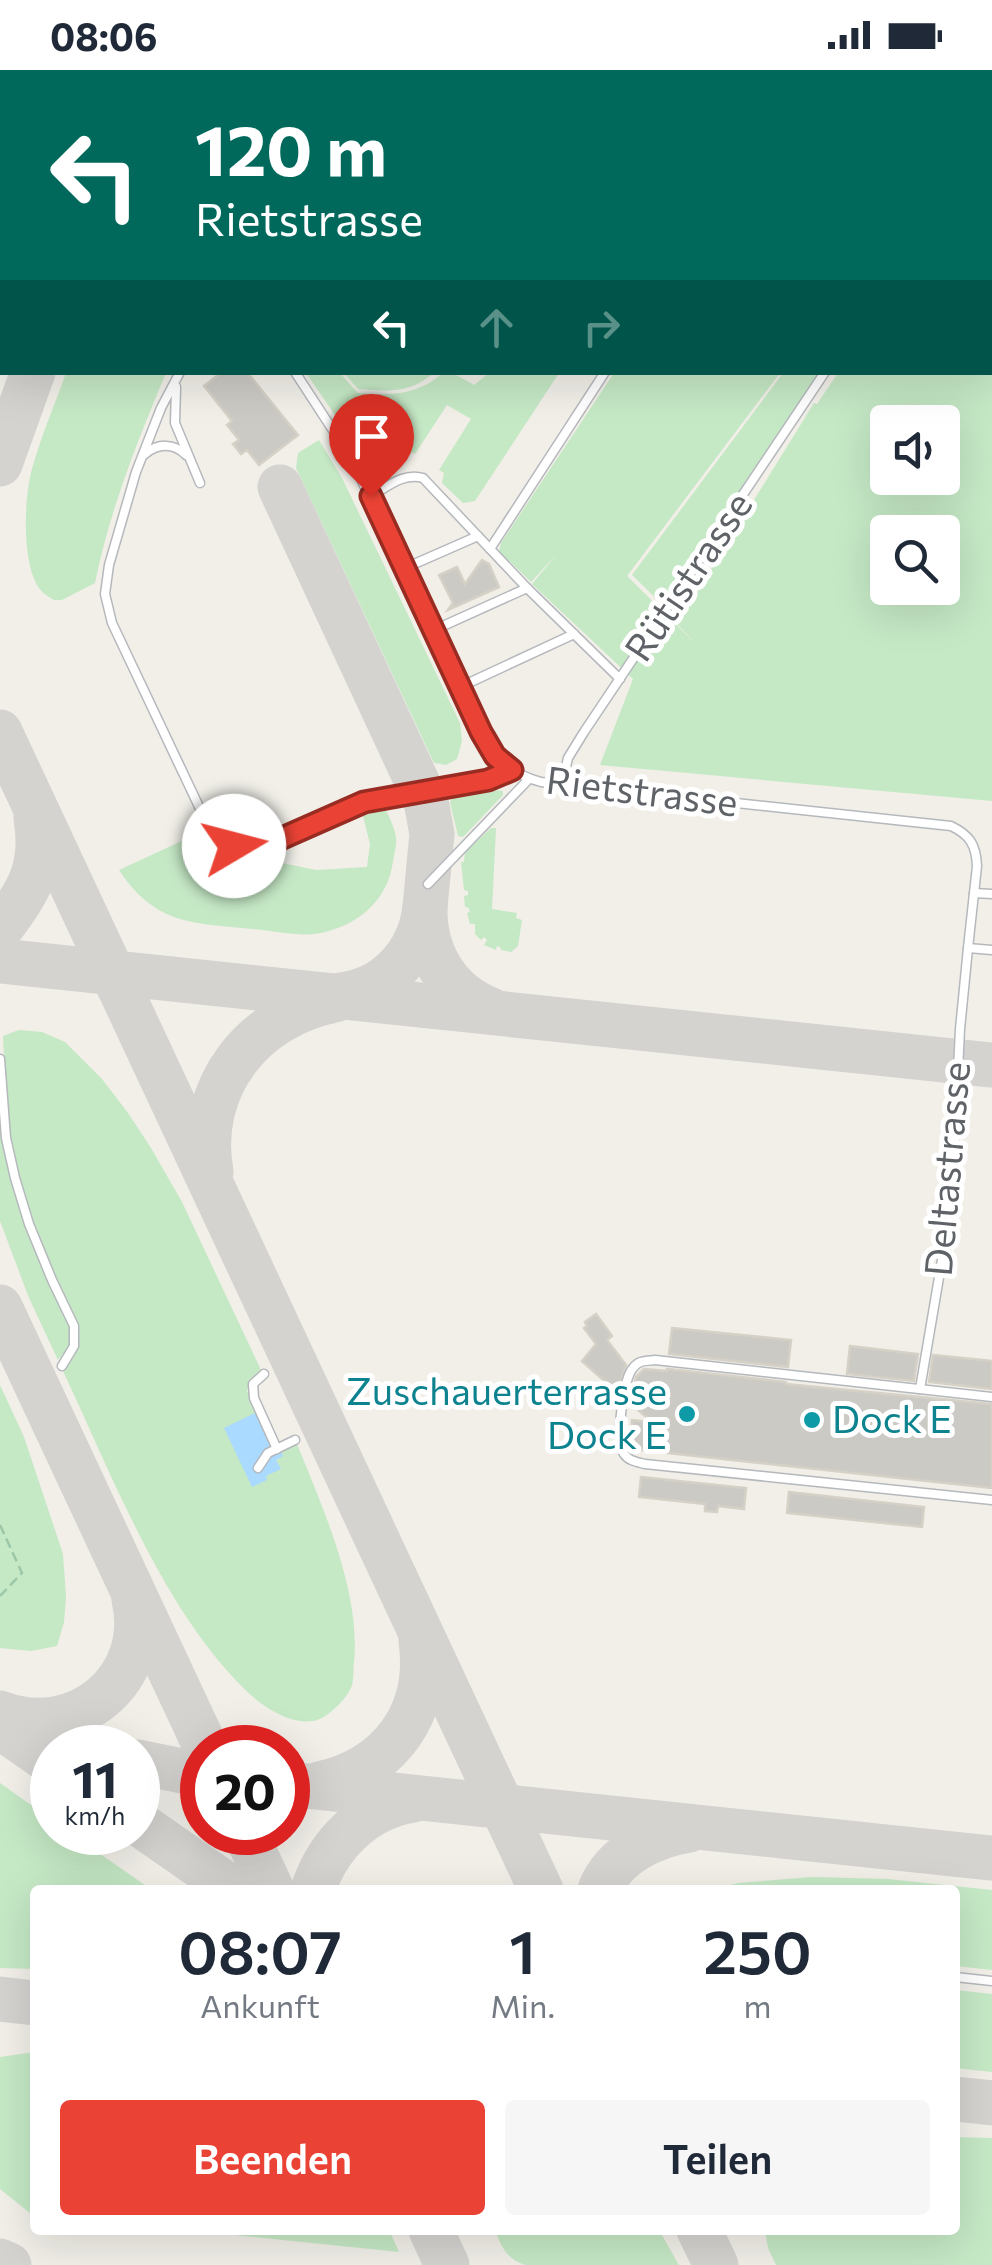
<!DOCTYPE html>
<html lang="de">
<head>
<meta charset="utf-8">
<style>
	:root { --surface:#fff; --page:#f6f6f7; --text:#1f2937; --muted:#747a83; --accent:#ea4335 }
	body { margin:0; font-family:Commissioner,sans-serif; background:var(--page); color:var(--text); height:100vh; display:flex; flex-direction:column; font-size:38px; white-space:nowrap }
	* { box-sizing:border-box; margin:0 }
	p { font-size:32px; color:var(--muted) }
	.icon { flex:none; width:55px; height:55px; fill:none; stroke:currentColor; stroke-width:2; stroke-linecap:round; stroke-linejoin:round }
	.map { position:relative; flex:1; overflow:hidden }
	.sheet { position:absolute; left:30px; top:1815px; width:930px; height:350px; display:flex; flex-direction:column; background:var(--surface); border-radius:10px; box-shadow:0 10px 40px #0002 }
	.sheet>* { flex:none }
	.guide { position:absolute; left:0px; top:0px; width:992px; height:305px; box-shadow:0 10px 40px #0002; background:#00695c; color:#fff; overflow:hidden }
	.buttons { position:absolute; left:870px; top:335px; display:grid; gap:20px }
	.buttons a { display:grid; place-items:center; width:90px; height:90px; border-radius:10px; background:var(--surface); box-shadow:0 10px 40px #0002; font-size:50px }
	.speed { position:absolute; left:30px; top:1655px; display:flex; gap:20px; font-size:50px; font-weight:700; text-align:center }
	.speed>* { display:grid; place-content:center; width:130px; height:130px; border-radius:50%; background:var(--surface); box-shadow:0 10px 40px #0002; line-height:1 }
	.speed small { font-size:25px; font-weight:400 }
	.speed .limit { border:15px solid #d22; background:#fff; color:#111 }
	.pin { position:absolute; display:grid; place-items:center; width:85px; height:85px; color:#fff; margin:-102px -42px; border-radius:50% 50% 50% 0; rotate:-45deg; box-shadow:0 0 10px #0007 }
	.pin .icon { rotate:45deg }
	.me { position:absolute; width:110px; margin:-55px; rotate:82deg; stroke-linejoin:round; filter:drop-shadow(0 0 8px #0008) }
	.turn { display:flex; align-items:center; gap:35px; height:210px; padding:0 30px; font-size:45px }
	.turn .icon { width:130px; height:130px; stroke-width:2.5 }
	.turn b { display:block; font-size:70px; line-height:85px }
	.lanes { display:flex; align-items:center; height:95px; padding:0 30px; background:#0003; justify-content:center; gap:50px; direction:ltr }
	.lanes .off { opacity:.35 }
	.eta { display:flex; justify-content:space-evenly; align-items:center; height:170px; text-align:center }
	.eta b { font-size:60px; font-weight:600; line-height:70px }
	.cta { display:flex; gap:20px; margin-top:auto; padding:20px 30px }
	.cta a { flex:1; height:115px; border-radius:10px; background:var(--accent); color:#fff; font-size:40px; font-weight:600; line-height:115px; text-align:center }
	.cta a+a { background:var(--page); color:var(--text) }
	.status { display:flex; justify-content:space-between; align-items:center; height:70px; padding:0 50px; background:var(--surface); direction:ltr }
	.status svg { height:28px; fill:currentColor }
	.map>svg:first-child { display:block }
	.green { fill:#c5e8c5; fill-rule:evenodd }
	.water { fill:#aadaff }
	.lines { fill:none; stroke-linecap:round; stroke-linejoin:round }
	.taxiway { stroke:#d4d3d0; stroke-width:45 }
	.building { fill:#cccac5; stroke:#d6d1c6; stroke-width:2.5 }
	.lane-casing { stroke:#b5b8bc; stroke-width:11 }
	.path { stroke:#9cc7a9; stroke-width:2.5; stroke-dasharray:10 5; stroke-linecap:butt }
	.lane { stroke:#fff; stroke-width:8 }
	.route-casing { stroke:#982c22; stroke-width:25 }
	.route { stroke:#ea4335; stroke-width:18 }
	.culture-dot { fill:#0f9aa8; stroke:#fff; stroke-width:4 }
	.labels { text-anchor:middle; stroke-width:10; stroke-linejoin:round; paint-order:stroke }
	.street-label { font-size:38px; fill:#5f6368; stroke:#fff }
	.culture-label { font-size:38px; fill:#0d838f; stroke:#fff; text-anchor:end }
</style>
</head>
<body>
<div class="status"><b>08:06</b><svg viewBox="0 0 49 12"><path d="M0 12V9h3v3zM5 12V6h3v6zM10 12V3h3v9zM15 12V0h3v12zM26 1h20v11H26zM47 4h2v5h-2z"/></svg></div>
<div class="map">
<svg width="992" height="2195" viewBox="0 0 992 2195">
	<rect width="100%" height="100%" fill="#f1efe8"/>
	<g class="green">
		<path d="M 134,0 L 618,0 L 615,2 L 135,2 Z"/>
		<path d="M 992,114 L 992,731 L 600,695 L 633,609 L 532,514 L 557,484 L 531,512 L 499,481 L 501,473 L 614,303 L 780,303 L 627,506 L 698,576 L 677,554 L 814,333 L 817,334 L 838,303 L 990,302 L 990,117 ZM 888,352 L 942,352 L 942,408 L 888,408 ZM 888,462 L 942,462 L 942,518 L 888,518 Z"/>
		<path d="M 66,303 L 166,303 C 137,372 110,439 95,513 L 62,530 L 54,530 C 47,526 41,522 37,515 C 22,489 24,427 32,399 C 41,366 55,334 66,303 Z"/>
		<path d="M 306,303 L 340,303 L 358,323 C 378,324 397,326 416,319 C 449,307 436,292 474,315 L 489,303 L 559,303 L 475,431 L 463,433 L 442,413 L 444,403 L 439,400 L 471,349 L 447,335 L 415,384 L 375,360 L 356,332 L 337,348 Z"/>
		<path d="M 344,303 L 434,303 C 408,324 390,321 358,319 Z"/>
		<path d="M 783,303 L 820,303 L 664,536 L 632,505 Z"/>
		<path d="M 319,370 L 342,408 L 460,653 L 462,671 L 457,689 L 446,695 L 434,693 L 296,398 L 298,383 Z"/>
		<path d="M 492,720 L 503,721 L 503,725 L 463,767 L 458,766 L 450,732 L 454,726 Z"/>
		<path d="M 385,738 C 389,747 395,758 396,768 C 397,774 394,784 393,791 C 388,832 355,858 315,864 C 295,866 273,861 253,859 C 193,853 155,855 119,800 L 199,763 L 209,778 L 316,800 L 367,797 L 370,774 L 363,746 Z"/>
		<path d="M 491,758 L 496,758 L 492,839 L 517,843 L 516,848 L 522,850 L 518,876 L 511,882 L 501,880 L 500,877 L 497,876 L 496,880 L 484,875 L 487,870 L 484,867 L 481,870 L 475,864 L 475,854 L 470,854 L 467,843 L 470,842 L 469,838 L 465,837 L 464,826 L 468,825 L 468,821 L 464,820 L 461,792 L 464,792 L 465,782 Z"/>
		<path d="M 19,960 L 42,962 L 65,972 L 102,1009 L 128,1043 L 151,1078 L 182,1132 L 261,1300 L 251,1309 L 247,1321 L 275,1384 L 297,1374 C 323,1438 361,1523 354,1592 C 353,1599 354,1608 352,1615 C 348,1627 333,1642 322,1648 C 300,1659 270,1642 253,1627 C 166,1548 113,1407 63,1301 C 77,1287 82,1273 78,1253 C 50,1196 24,1136 11,1073 C 4,1038 5,1002 3,966 Z"/>
		<path d="M 0,1054 L 11,1105 L 72,1262 L 70,1275 L 58,1290 L 29,1228 L 0,1151 Z"/>
		<path d="M 0,1315 L 24,1367 L 63,1484 L 66,1527 L 64,1552 L 57,1576 L 31,1581 L 0,1578 Z"/>
		<path d="M 0,1713 L 52,1750 L 52,1762 L 70,1763 L 152,1820 L 35,1820 L 35,1899 L 0,1898 Z"/>
		<path d="M 812,1807 L 888,1809 L 992,1820 L 992,1900 L 955,1896 L 955,1820 L 711,1820 L 738,1813 Z"/>
		<path d="M 955,1920 L 992,1924 L 992,2002 L 955,1998 Z"/>
		<path d="M 35,1982 L 35,2145 L 31,2144 L 0,2119 L 0,1987 Z"/>
		<path d="M 955,2067 L 992,2068 L 992,2195 L 776,2195 L 768,2178 L 765,2160 L 955,2160 Z"/>
		<path d="M 187,2160 L 389,2160 L 399,2182 Z"/>
		<path d="M 495,2160 L 659,2160 L 679,2195 L 525,2195 C 508,2190 501,2177 495,2160 Z"/>
	</g>
	<path class="water" d="M 261,1340 L 283,1386 L 276,1390 L 281,1399 L 266,1406 L 267,1410 L 252,1417 L 224,1358 Z"/>
	<g class="lines">
		<g class="taxiway">
			<path d="M 0,87 L 2,92"/>
			<path d="M 0,394 L 33,302"/>
			<path d="M 280,417 L 426,731 L 432,764 L 425,837"/>
			<path d="M 0,662 L 541,1820"/>
			<path d="M 0,859 C 29,822 44,797 36,748"/>
			<path d="M 0,891 L 992,995"/>
			<path d="M 340,925 C 387,920 420,883 425,837 C 424,883 447,923 491,940"/>
			<path d="M 211,1102 C 196,1017 253,946 335,930"/>
			<path d="M 0,1237 L 206,1678"/>
			<path d="M 0,1643 C 76,1672 152,1610 134,1529"/>
			<path d="M 0,1657 L 52,1693"/>
			<path d="M 138,1692 L 202,1705"/>
			<path d="M 288,1714 L 992,1788"/>
			<path d="M 319,1714 C 390,1699 431,1643 421,1571"/>
			<path d="M 138,1753 L 234,1820"/>
			<path d="M 245,1762 L 272,1820"/>
			<path d="M 313,1820 C 328,1774 365,1737 414,1730"/>
			<path d="M 600,1820 C 614,1784 653,1766 689,1760"/>
			<path d="M 0,1929 L 35,1933"/>
			<path d="M 955,2029 L 992,2033"/>
			<path d="M 431,2160 L 447,2195"/>
			<path d="M 699,2160 L 716,2195"/>
			<path d="M 0,2191 L 9,2195"/>
		</g>
	</g>
	<g class="building">
		<path d="M 222,302 L 247,302 L 298,365 L 259,395 L 247,380 L 241,384 L 233,374 L 239,370 L 227,355 L 232,351 L 204,316 Z"/>
		<path d="M 482,490 L 489,494 L 499,517 L 448,540 L 453,533 L 439,505 L 457,497 L 465,514 Z"/>
		<path d="M 596,1244 L 612,1266 L 607,1270 L 626,1295 L 617,1322 L 582,1291 L 596,1274 L 584,1258 L 587,1256 L 585,1252 Z"/>
		<path d="M 672,1258 L 791,1270 L 788,1297 L 669,1284 Z"/>
		<path d="M 850,1276 L 918,1284 L 914,1311 L 847,1304 Z"/>
		<path d="M 933,1285 L 992,1291 L 992,1319 L 929,1312 Z"/>
		<path d="M 644,1299 L 667,1301 L 667,1299 L 786,1312 L 786,1314 L 992,1334 L 992,1418 L 630,1379 L 632,1350 L 652,1352 L 630,1333 L 636,1307 Z"/>
		<path d="M 641,1407 L 746,1418 L 744,1439 L 718,1436 L 717,1442 L 705,1441 L 705,1434 L 639,1427 Z"/>
		<path d="M 789,1422 L 924,1437 L 922,1457 L 787,1443 Z"/>
	</g>
	<g class="lines">
		<g class="lane-casing">
			<g id="lane">
				<path d="M 85,0 L 87,2"/>
				<path d="M 124,0 L 125,2"/>
				<path d="M 990,54 L 992,51"/>
				<path d="M 0,194 L 2,193"/>
				<path d="M 180,302 L 161,338 L 136,402 L 109,495 L 105,524 L 112,553 L 211,762 L 234,776 L 262,777 L 364,732 L 489,711 L 512,700"/>
				<path d="M 295,302 L 351,388 L 481,662 C 495,689 511,704 541,712 L 951,756 C 970,765 976,775 977,796 L 968,878 L 992,880"/>
				<path d="M 176,317 L 175,353 L 200,413"/>
				<path d="M 145,384 C 158,373 174,373 186,385"/>
				<path d="M 371,426 C 387,417 404,402 423,408 L 527,518 L 620,609"/>
				<path d="M 490,479 L 605,302"/>
				<path d="M 405,498 L 478,466"/>
				<path d="M 434,560 L 527,518"/>
				<path d="M 460,617 L 574,564"/>
				<path d="M 562,714 L 568,688 L 584,662 L 825,302"/>
				<path d="M 428,814 L 529,709"/>
				<path d="M 974,823 L 992,824"/>
				<path d="M 0,989 L 6,1068 L 15,1108 L 29,1154 L 52,1210 L 74,1256 L 74,1276 L 62,1296"/>
				<path d="M 264,1304 L 253,1314 L 254,1328 L 277,1379"/>
				<path d="M 920,1319 L 944,1178 L 953,1103 L 960,959 L 968,878"/>
				<path d="M 992,1327 L 655,1290 C 646,1291 639,1290 633,1298 C 623,1309 615,1371 624,1384 C 629,1391 637,1392 645,1394 L 992,1430"/>
				<path d="M 258,1398 L 268,1383 L 295,1370"/>
				<path d="M 955,1907 L 992,1911"/>
			</g>
		</g>
		<path class="path" d="M 0,1455 L 22,1503 L 0,1526"/>
		<use href="#lane" class="lane"/>
	</g>
	<g class="lines">
		<g class="route-casing">
			<path id="route" d="M 234,776 L 262,777 L 364,732 L 488,710 L 512,700 L 495,686 L 481,662 L 371,426"/>
		</g>
		<use href="#route" class="route"/>
	</g>
	<g class="culture-dot">
		<circle cx="687" cy="1344" r="10"/>
		<circle cx="812" cy="1350" r="10"/>
	</g>
	<g class="labels">
		<g class="street-label">
			<text transform="translate(689 507) rotate(-56)" y="13">Rütistrasse</text>
			<text transform="translate(642 722) rotate(7)" y="13">Rietstrasse</text>
			<text transform="translate(948 1099) rotate(-85)" y="13">Deltastrasse</text>
		</g>
		<g class="culture-label">
			<text x="667" y="1335">Zuschauerterrasse<tspan x="667" dy="44">Dock E</tspan></text>
			<text x="832" y="1363" text-anchor="start">Dock E</text>
		</g>
	</g>
</svg>
<div class="buttons">
<a><svg class="icon" aria-label="sound" viewBox="0 0 24 24"><path d="M4 9h4l5-4v14l-5-4H4zM17 9q2 3 0 6"/></svg></a>
<a><svg class="icon" aria-label="search" viewBox="0 0 24 24"><circle cx="10" cy="10" r="6"/><path d="M15 15l6 6"/></svg></a>
</div>
<div class="speed"><div>11<small>km/h</small></div><div class="limit">20</div></div>
<div class="pin" style="left:371px;top:426px;background:#d93025"><svg class="icon" aria-label="arrive" viewBox="0 0 24 24"><path d="M6 21V4h12l-3 4 3 4H6"/></svg></div>
<svg class="me" style="left:234px;top:776px" viewBox="-20 -20 40 40"><circle r="19" fill="#fff"/><path d="M0-13L10 11 0 6-10 11z" fill="#ea4335"/></svg>
<div class="guide">
<div class="turn"><svg class="icon" aria-label="left" viewBox="0 0 24 24"><path d="M17 20v-9H6M10 6l-5 5 5 5"/></svg><div><b>120 m</b>Rietstrasse</div></div>
<div class="lanes"><svg class="icon" aria-label="left" viewBox="0 0 24 24"><path d="M17 20v-9H6M10 6l-5 5 5 5"/></svg><svg class="icon off" aria-label="ahead" viewBox="0 0 24 24"><path d="M12 20V5M6 11l6-6 6 6"/></svg><svg class="icon off" aria-label="right" viewBox="0 0 24 24"><path d="M7 20v-9h11M14 6l5 5-5 5"/></svg></div>
</div>
<section class="sheet">
<div class="eta">
<div><b>08:07</b><p>Ankunft</p></div>
<div><b>1</b><p>Min.</p></div>
<div><b>250</b><p>m</p></div>
</div>
<div class="cta"><a>Beenden</a><a>Teilen</a></div>
</section>
</div>
</body>
</html>
